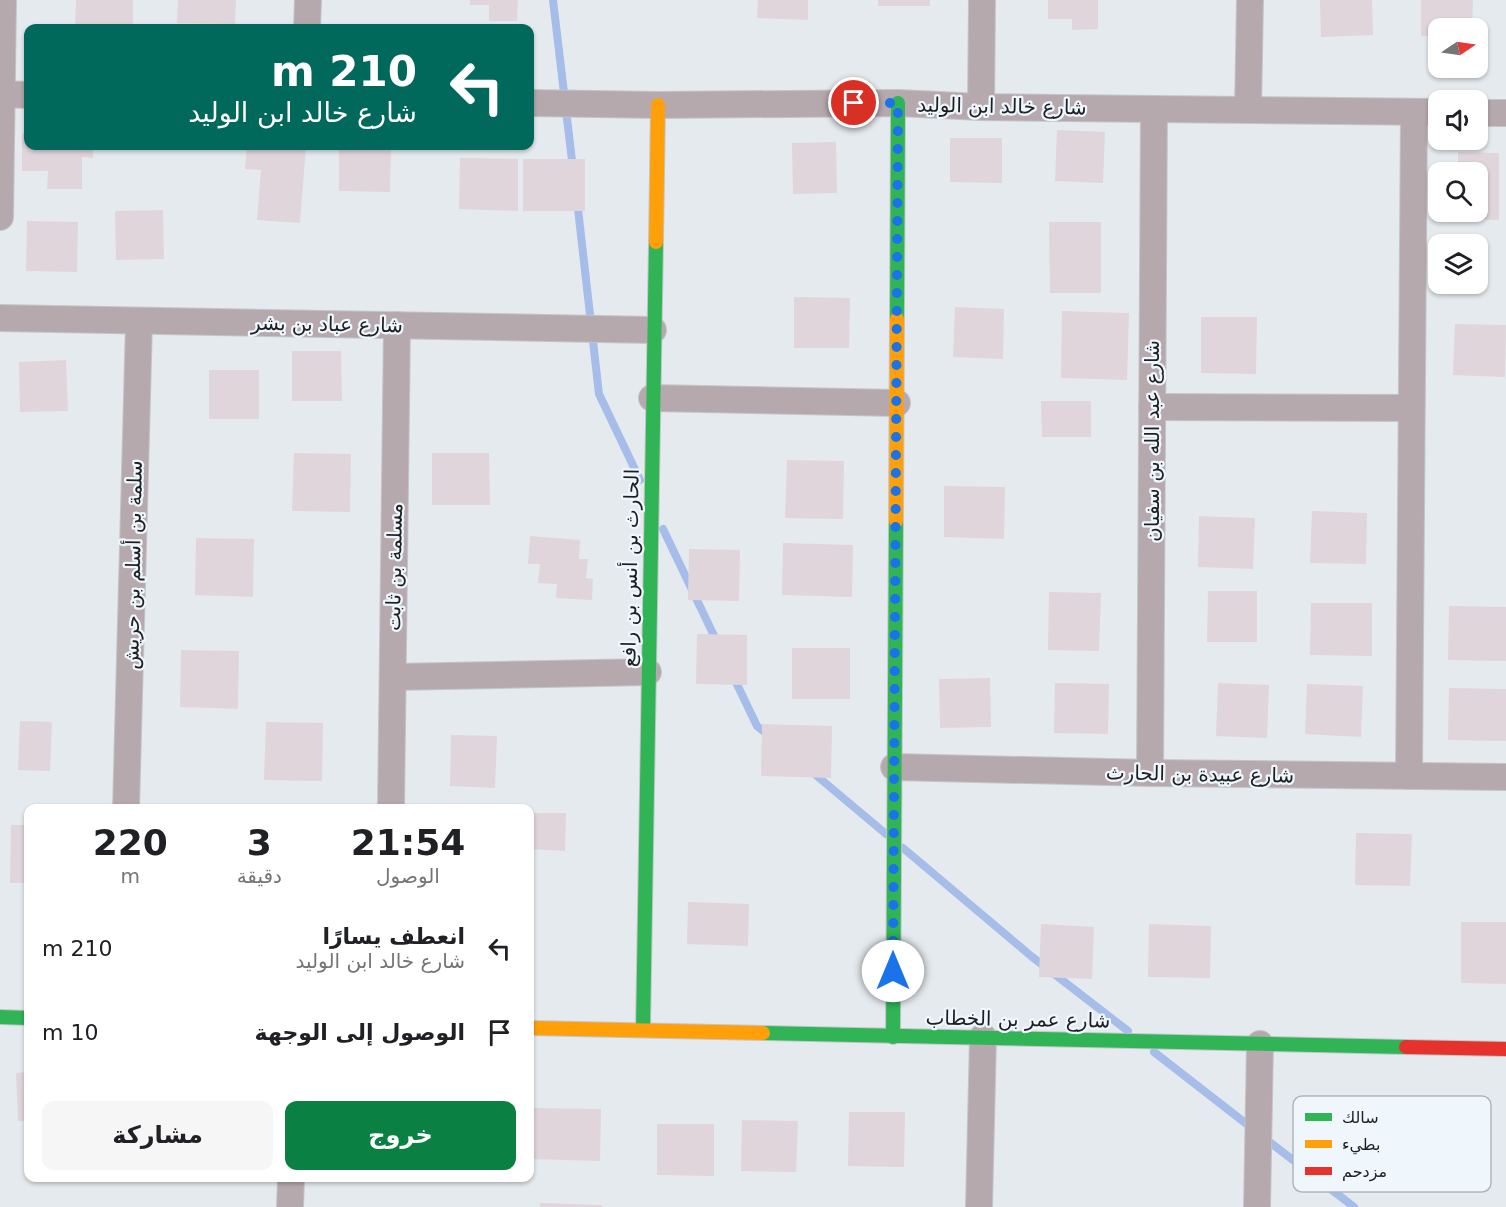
<!DOCTYPE html>
<html lang="ar">
<head>
<meta charset="utf-8">
<style>
	:root { --surface:#fff; --page:#f6f6f6; --text:#202124; --muted:#757577; --accent:#0b8043 }
	body { margin:0; font-family:"DejaVu Sans",Vazirmatn,sans-serif; background:var(--page); color:var(--text); direction:rtl; height:100vh; display:flex; flex-direction:column; font-size:22px; white-space:nowrap }
	* { box-sizing:border-box; margin:0 }
	p { font-size:20px; color:var(--muted) }
	.icon { flex:none; width:33px; height:33px; fill:none; stroke:currentColor; stroke-width:2; stroke-linecap:round; stroke-linejoin:round }
	.map { position:relative; flex:1; overflow:hidden; direction:ltr }
	.sheet { position:absolute; left:24px; top:804px; width:510px; height:378px; display:flex; flex-direction:column; background:var(--surface); border-radius:12px; box-shadow:0 2px 4px #0004; direction:rtl }
	.sheet>* { flex:none }
	.guide { position:absolute; left:24px; top:24px; width:510px; height:126px; border-radius:12px; box-shadow:0 2px 4px #0004; direction:rtl; background:#00695c; color:#fff; overflow:hidden }
	.needle { width:39px; rotate:77deg }
	.controls { position:absolute; left:1428px; top:18px; display:grid; gap:12px }
	.controls a { display:grid; place-items:center; width:60px; height:60px; border-radius:12px; background:var(--surface); box-shadow:0 2px 4px #0004; font-size:30px }
	.pin { position:absolute; display:grid; place-items:center; width:51px; height:51px; color:#fff; margin:-26px; border:3px solid #fff; border-radius:50%; box-shadow:0 2px 6px #0007 }
	.me { position:absolute; width:66px; margin:-33px; rotate:0deg; stroke-linejoin:round; filter:drop-shadow(0 0 4px #0008) }
	.turn { display:flex; align-items:center; gap:21px; height:126px; padding:0 18px; font-size:27px }
	.turn .icon { width:78px; height:78px; stroke-width:2.5 }
	.turn b { display:block; font-size:42px; line-height:51px }
	.eta { display:flex; justify-content:space-evenly; align-items:center; height:102px; text-align:center }
	.eta b { font-size:36px; font-weight:700; line-height:42px }
	.button { display:flex; gap:12px; margin-top:auto; padding:12px 18px }
	.button a { flex:1; height:69px; border-radius:12px; background:var(--accent); color:#fff; font-size:24px; font-weight:700; line-height:69px; text-align:center }
	.button a+a { background:var(--page); color:var(--text) }
	ul { padding:0; list-style:none }
	li { display:flex; align-items:center; gap:18px; height:84px; padding:0 18px }
	li div { flex:1 }
	li b { display:block; font-size:22px }
	li em { font-style:normal }
	.map>svg:first-child { display:block }
	.lines { fill:none; stroke-linecap:round; stroke-linejoin:round }
	.stream { stroke:#a6bde9; stroke-width:8 }
	.building { fill:#e1d5dc }
	.street-casing { stroke:#c2c6c9; stroke-width:28 }
	.fast-casing { stroke:#c2c6c9; stroke-width:16 }
	.slow-casing { stroke:#c2c6c9; stroke-width:16 }
	.jam-casing { stroke:#c2c6c9; stroke-width:16 }
	.street { stroke:#b6a9ae; stroke-width:26 }
	.fast { stroke:#30b455; stroke-width:14 }
	.slow { stroke:#ff9f0a; stroke-width:14 }
	.jam { stroke:#e5322d; stroke-width:14 }
	.route { stroke:#1a73e8; stroke-width:10; stroke-dasharray:0 18 }
	.labels { text-anchor:middle; stroke-width:4.5; stroke-linejoin:round; paint-order:stroke }
	.street-label { font-size:20px; fill:#1d2023; stroke:#eff7fd }
	.key { fill:#eff7fd; stroke:#b0b6bc; stroke-width:1.5 }
	.key-label { font-size:16px; fill:#1d2023 }
</style>
</head>
<body>
<div class="map">
<svg width="1506" height="1207" viewBox="0 0 1506 1207">
	<rect width="100%" height="100%" fill="#e5eaee"/>
	<g class="lines">
		<g class="stream">
			<path d="M 553,0 L 573,169"/>
			<path d="M 577,200 L 599,394 L 640,480"/>
			<path d="M 663,529 L 717,642"/>
			<path d="M 733,676 L 757,726 L 769,736"/>
			<path d="M 811,771 L 886,834"/>
			<path d="M 903,848 L 1031,956 L 1128,1031"/>
			<path d="M 1154,1052 L 1253,1129"/>
			<path d="M 1263,1137 L 1354,1207"/>
		</g>
	</g>
	<g class="building">
		<path d="M 76,0 L 133,0 L 133,28 L 75,28 Z"/>
		<path d="M 178,0 L 236,0 L 235,24 L 177,23 Z"/>
		<path d="M 470,0 L 518,0 L 517,21 L 489,21 L 489,5 L 470,5 Z"/>
		<path d="M 758,0 L 808,0 L 808,20 L 757,18 Z"/>
		<rect x="878" y="0" width="52" height="6"/>
		<path d="M 1048,0 L 1098,0 L 1098,29 L 1072,30 L 1072,19 L 1048,19 Z"/>
		<path d="M 1320,0 L 1372,0 L 1373,35 L 1321,37 Z"/>
		<path d="M 1421,0 L 1473,0 L 1472,28 L 1438,28 L 1438,36 L 1421,36 Z"/>
		<path d="M 1057,130 L 1105,132 L 1103,183 L 1055,181 Z"/>
		<path d="M 22,133 L 28,133 L 28,146 L 93,146 L 93,158 L 82,157 L 82,189 L 47,189 L 48,171 L 22,171 Z"/>
		<path d="M 950,138 L 1002,138 L 1002,183 L 950,182 Z"/>
		<path d="M 836,142 L 837,193 L 793,194 L 792,143 Z"/>
		<path d="M 247,146 L 306,146 L 300,223 L 257,220 L 261,170 L 245,169 Z"/>
		<path d="M 339,146 L 391,146 L 390,192 L 339,191 Z"/>
		<path d="M 1458,152 L 1499,153 L 1499,220 L 1458,219 L 1458,212 L 1478,212 L 1478,172 L 1458,172 Z"/>
		<path d="M 460,158 L 518,159 L 518,211 L 459,209 Z"/>
		<rect x="523" y="159" width="62" height="52"/>
		<path d="M 163,210 L 164,259 L 116,260 L 115,211 Z"/>
		<path d="M 27,221 L 78,222 L 77,272 L 26,271 Z"/>
		<path d="M 1049,222 L 1101,222 L 1101,293 L 1050,293 Z"/>
		<path d="M 794,297 L 850,298 L 849,348 L 794,348 Z"/>
		<path d="M 955,307 L 1004,309 L 1003,359 L 953,357 Z"/>
		<path d="M 1062,311 L 1129,313 L 1127,380 L 1061,378 Z"/>
		<path d="M 1201,317 L 1257,317 L 1256,374 L 1201,373 Z"/>
		<path d="M 1455,324 L 1506,325 L 1505,377 L 1453,375 Z"/>
		<path d="M 292,351 L 341,351 L 342,401 L 292,401 Z"/>
		<path d="M 66,360 L 68,411 L 20,412 L 19,362 Z"/>
		<rect x="209" y="370" width="50" height="49"/>
		<path d="M 1041,401 L 1091,401 L 1091,437 L 1042,437 Z"/>
		<path d="M 294,453 L 351,454 L 350,512 L 292,511 Z"/>
		<path d="M 432,453 L 489,453 L 490,505 L 432,505 Z"/>
		<path d="M 787,460 L 844,461 L 843,519 L 785,518 Z"/>
		<path d="M 944,486 L 1005,487 L 1004,539 L 944,537 Z"/>
		<path d="M 1312,511 L 1367,513 L 1366,564 L 1310,563 Z"/>
		<path d="M 1199,516 L 1255,518 L 1253,569 L 1198,567 Z"/>
		<path d="M 530,536 L 580,540 L 579,559 L 588,559 L 586,578 L 593,579 L 592,600 L 556,598 L 557,584 L 538,583 L 540,564 L 528,564 Z"/>
		<path d="M 196,538 L 254,539 L 253,597 L 195,595 Z"/>
		<path d="M 783,543 L 853,545 L 852,597 L 782,595 Z"/>
		<path d="M 689,549 L 740,550 L 739,601 L 688,600 Z"/>
		<path d="M 1208,591 L 1257,591 L 1257,642 L 1207,642 Z"/>
		<path d="M 1049,592 L 1101,593 L 1099,651 L 1048,650 Z"/>
		<path d="M 1311,603 L 1372,603 L 1372,656 L 1310,655 Z"/>
		<path d="M 1449,606 L 1506,607 L 1506,661 L 1448,660 Z"/>
		<path d="M 697,634 L 747,635 L 747,685 L 696,684 Z"/>
		<rect x="792" y="648" width="58" height="51"/>
		<path d="M 181,650 L 239,651 L 238,709 L 180,707 Z"/>
		<path d="M 990,678 L 991,727 L 940,728 L 939,679 Z"/>
		<path d="M 1055,683 L 1109,684 L 1108,734 L 1054,733 Z"/>
		<path d="M 1218,683 L 1269,685 L 1267,738 L 1216,736 Z"/>
		<path d="M 1307,684 L 1363,686 L 1361,737 L 1305,734 Z"/>
		<path d="M 1449,688 L 1506,689 L 1506,741 L 1448,740 Z"/>
		<path d="M 20,721 L 52,722 L 50,771 L 18,770 Z"/>
		<path d="M 266,722 L 323,723 L 322,781 L 264,780 Z"/>
		<path d="M 762,724 L 832,726 L 831,778 L 761,776 Z"/>
		<path d="M 451,735 L 497,736 L 495,788 L 450,786 Z"/>
		<path d="M 530,813 L 566,813 L 565,851 L 530,849 Z"/>
		<path d="M 11,825 L 28,825 L 28,883 L 10,883 Z"/>
		<path d="M 1356,833 L 1412,834 L 1410,886 L 1355,885 Z"/>
		<path d="M 688,902 L 749,904 L 748,946 L 687,944 Z"/>
		<path d="M 1461,922 L 1506,922 L 1506,984 L 1461,983 Z"/>
		<path d="M 1041,924 L 1094,927 L 1092,979 L 1039,977 Z"/>
		<path d="M 1149,924 L 1211,926 L 1210,978 L 1148,977 Z"/>
		<path d="M 28,1072 L 28,1121 L 18,1121 L 16,1073 Z"/>
		<path d="M 531,1108 L 601,1109 L 600,1161 L 530,1159 Z"/>
		<path d="M 849,1112 L 905,1112 L 904,1167 L 848,1166 Z"/>
		<path d="M 742,1120 L 798,1121 L 796,1172 L 741,1171 Z"/>
		<path d="M 657,1124 L 714,1124 L 714,1176 L 657,1175 Z"/>
		<path d="M 540,1203 L 602,1205 L 602,1207 L 540,1207 Z"/>
	</g>
	<g class="lines">
		<g class="street-casing">
			<g id="street">
				<path d="M 307,28 L 308,0"/>
				<path d="M 0,94 L 28,95"/>
				<path d="M 530,103 L 658,105 L 898,103 L 981,107 L 1438,112"/>
				<path d="M 981,107 L 982,0"/>
				<path d="M 1248,110 L 1250,0"/>
				<path d="M 1478,113 L 1506,113"/>
				<path d="M 0,217 L 3,0"/>
				<path d="M 0,318 L 653,330"/>
				<path d="M 652,398 L 897,403"/>
				<path d="M 1152,407 L 1411,408"/>
				<path d="M 393,677 L 648,672"/>
				<path d="M 894,767 L 1150,773 L 1506,777"/>
				<path d="M 1150,773 L 1154,109"/>
				<path d="M 1409,776 L 1414,112"/>
				<path d="M 126,808 L 139,322"/>
				<path d="M 391,808 L 397,325"/>
				<path d="M 290,1207 L 291,1178"/>
				<path d="M 979,1207 L 983,1037"/>
				<path d="M 1257,1207 L 1260,1044"/>
			</g>
		</g>
		<g class="fast-casing">
			<g id="fast">
				<path d="M 897,319 L 898,103"/>
				<path d="M 0,1017 L 28,1018"/>
				<path d="M 643,1030 L 656,242"/>
				<path d="M 763,1033 L 1406,1047"/>
				<path d="M 893,1037 L 896,521"/>
			</g>
		</g>
		<g class="slow-casing">
			<g id="slow">
				<path d="M 656,242 L 658,105"/>
				<path d="M 896,521 L 897,319"/>
				<path d="M 530,1028 L 763,1033"/>
			</g>
		</g>
		<g class="jam-casing">
			<path id="jam" d="M 1406,1047 L 1506,1049"/>
		</g>
		<use href="#street" class="street"/>
		<use href="#fast" class="fast"/>
		<use href="#slow" class="slow"/>
		<use href="#jam" class="jam"/>
	</g>
	<g class="lines">
		<path class="route" d="M 854,103 L 898,103 L 893,971"/>
	</g>
	<g class="labels">
		<g class="street-label">
			<text transform="translate(1002 106) rotate(1)" y="7">شارع خالد ابن الوليد</text>
			<text transform="translate(327 324) rotate(1)" y="7">شارع عباد بن بشر</text>
			<text transform="translate(1152 441) rotate(-90)" y="7">شارع عبد الله بن سفيان</text>
			<text transform="translate(133 565) rotate(-89)" y="7">سلمة بن أسلم بن حريش</text>
			<text transform="translate(394 567) rotate(-89)" y="7">مسلمة بن ثابت</text>
			<text transform="translate(630 568) rotate(-89)" y="7">الحارث بن أنس بن رافع</text>
			<text transform="translate(1200 774) rotate(1)" y="7">شارع عبيدة بن الحارث</text>
			<text transform="translate(1018 1019) rotate(1)" y="7">شارع عمر بن الخطاب</text>
		</g>
	</g>
	<rect x="1293" y="1096" width="198" height="96" rx="9" class="key"/>
	<rect x="1305" y="1113" width="27" height="8" fill="#30b455"/>
	<rect x="1305" y="1140" width="27" height="8" fill="#ff9f0a"/>
	<rect x="1305" y="1167" width="27" height="8" fill="#e5322d"/>
	<g class="key-label">
		<text x="1342" y="1123">سالك</text>
		<text x="1342" y="1150">بطيء</text>
		<text x="1342" y="1177">مزدحم</text>
	</g>
</svg>
<div class="controls">
<a><svg class="needle" viewBox="-14 -14 28 28"><path d="M0-13l5 13h-10z" fill="#e53935"/><path d="M0 13l5-13h-10z" fill="#757577"/></svg></a>
<a><svg class="icon" aria-label="sound" viewBox="0 0 24 24"><path d="M4 9h4l5-4v14l-5-4H4zM17 9q2 3 0 6"/></svg></a>
<a><svg class="icon" aria-label="search" viewBox="0 0 24 24"><circle cx="10" cy="10" r="6"/><path d="M15 15l6 6"/></svg></a>
<a><svg class="icon" aria-label="layers" viewBox="0 0 24 24"><path d="M12 4l9 5-9 5-9-5zM3 14l9 5 9-5"/></svg></a>
</div>
<div class="pin" style="left:854px;top:103px;background:#d93025"><svg class="icon" aria-label="arrive" viewBox="0 0 24 24"><path d="M6 21V4h12l-3 4 3 4H6"/></svg></div>
<svg class="me" style="left:893px;top:971px" viewBox="-20 -20 40 40"><circle r="19" fill="#fff"/><path d="M0-13L10 11 0 6-10 11z" fill="#1a73e8"/></svg>
<div class="guide">
<div class="turn"><svg class="icon" aria-label="left" viewBox="0 0 24 24"><path d="M17 20v-9H6M10 6l-5 5 5 5"/></svg><div><b>210 m</b>شارع خالد ابن الوليد</div></div>
</div>
<section class="sheet">
<div class="eta">
<div><b>21:54</b><p>الوصول</p></div>
<div><b>3</b><p>دقيقة</p></div>
<div><b>220</b><p>m</p></div>
</div>
<ul>
<li><svg class="icon" aria-label="left" viewBox="0 0 24 24"><path d="M17 20v-9H6M10 6l-5 5 5 5"/></svg><div><b>انعطف يسارًا</b><p>شارع خالد ابن الوليد</p></div><em>210 m</em></li>
<li><svg class="icon" aria-label="arrive" viewBox="0 0 24 24"><path d="M6 21V4h12l-3 4 3 4H6"/></svg><div><b>الوصول إلى الوجهة</b></div><em>10 m</em></li>
</ul>
<div class="button"><a>خروج</a><a>مشاركة</a></div>
</section>
</div>
</body>
</html>
